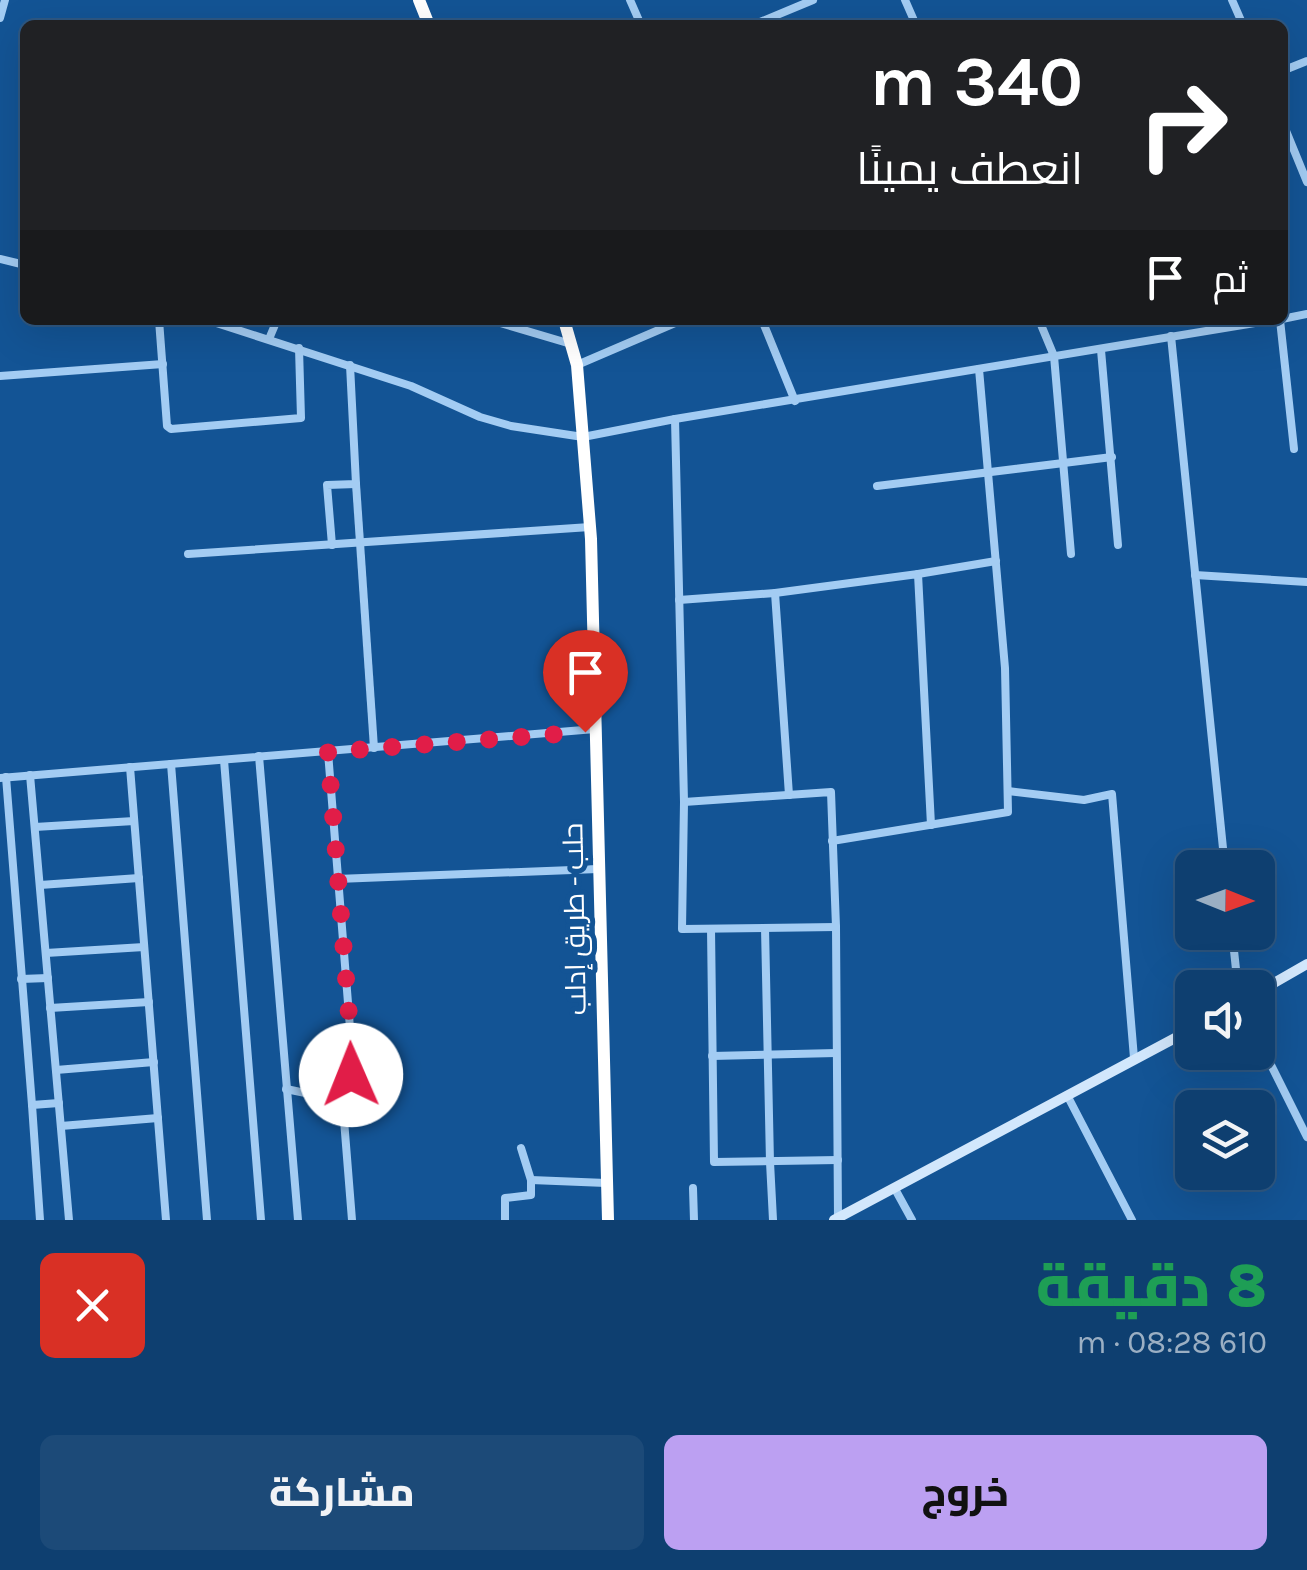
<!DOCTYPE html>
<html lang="ar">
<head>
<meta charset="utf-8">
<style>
	:root { --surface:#0e3f70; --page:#1c4a78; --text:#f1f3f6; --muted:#9bafc3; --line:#2e5883; --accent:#bca0f2 }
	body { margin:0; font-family:Karla,Cairo,sans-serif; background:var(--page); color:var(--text); direction:rtl; height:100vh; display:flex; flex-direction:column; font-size:38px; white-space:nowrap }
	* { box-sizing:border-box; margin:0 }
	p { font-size:32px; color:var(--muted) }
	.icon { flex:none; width:55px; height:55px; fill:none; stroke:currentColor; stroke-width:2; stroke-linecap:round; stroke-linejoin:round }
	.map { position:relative; height:1220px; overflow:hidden; direction:ltr }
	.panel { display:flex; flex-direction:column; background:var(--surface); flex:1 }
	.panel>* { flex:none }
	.hud { position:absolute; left:20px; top:20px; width:1268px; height:305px; border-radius:15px; box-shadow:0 10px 40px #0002,0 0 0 2px var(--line); direction:rtl; background:#202124; color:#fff; overflow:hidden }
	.needle { width:65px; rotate:91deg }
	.controls { position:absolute; left:1175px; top:850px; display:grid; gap:20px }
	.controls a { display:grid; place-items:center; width:100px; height:100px; border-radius:15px; background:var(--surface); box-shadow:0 10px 40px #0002,0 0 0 2px var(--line); font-size:50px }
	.pin { position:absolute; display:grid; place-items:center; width:85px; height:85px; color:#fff; margin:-102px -42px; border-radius:50% 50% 50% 0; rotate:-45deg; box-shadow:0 0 10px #0007 }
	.pin .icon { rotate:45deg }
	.me { position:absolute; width:110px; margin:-55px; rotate:359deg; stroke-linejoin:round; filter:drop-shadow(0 0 8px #0008) }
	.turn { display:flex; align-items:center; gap:35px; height:210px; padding:0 40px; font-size:45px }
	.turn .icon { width:130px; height:130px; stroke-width:2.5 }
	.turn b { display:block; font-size:70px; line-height:85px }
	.then { display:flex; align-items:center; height:95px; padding:0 40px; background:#0003; gap:20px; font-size:38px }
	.round { display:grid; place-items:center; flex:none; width:105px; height:105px; border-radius:15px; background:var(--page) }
	.summary { display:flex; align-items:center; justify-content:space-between; height:170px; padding:0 40px }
	h1 { font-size:60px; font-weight:800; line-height:75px; color:#1e9e55 }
	.primary-button { display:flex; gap:20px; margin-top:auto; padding:20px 40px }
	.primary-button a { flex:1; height:115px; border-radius:15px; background:var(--accent); color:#111; font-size:40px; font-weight:800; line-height:115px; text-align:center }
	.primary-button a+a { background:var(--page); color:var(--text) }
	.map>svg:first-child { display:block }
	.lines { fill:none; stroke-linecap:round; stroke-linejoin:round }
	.street { stroke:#a3ccf3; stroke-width:8 }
	.secondary { stroke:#d2e7fc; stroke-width:10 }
	.highway { stroke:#fff; stroke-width:12 }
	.route { stroke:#e11d48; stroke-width:18; stroke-dasharray:0 32.4 }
	.labels { text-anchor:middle; stroke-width:10; stroke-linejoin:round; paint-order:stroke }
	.street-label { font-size:28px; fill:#fff; stroke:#135495 }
</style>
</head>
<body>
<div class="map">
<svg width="1307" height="1220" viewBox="0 0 1307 1220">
	<rect width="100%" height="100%" fill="#135495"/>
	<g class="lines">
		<g class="street">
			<path d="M 630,0 L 641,25"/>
			<path d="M 905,0 L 916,25"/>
			<path d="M 1232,0 L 1243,25"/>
			<path d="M 0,18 L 5,0"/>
			<path d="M 753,25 L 813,0"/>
			<path d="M 1282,71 L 1307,61"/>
			<path d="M 1282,121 L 1307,182"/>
			<path d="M 0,259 L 25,265"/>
			<path d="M 1282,319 L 1307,314"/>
			<path d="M 159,320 L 167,426 L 171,429 L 301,418 L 299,348"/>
			<path d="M 207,320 L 411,386 L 480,417 L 511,426 L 583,437 L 675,419 L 1273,320"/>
			<path d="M 490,320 L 571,344"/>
			<path d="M 762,320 L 795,401"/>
			<path d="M 1039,320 L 1054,356 L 1071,554"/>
			<path d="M 1280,320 L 1294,449"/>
			<path d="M 1171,336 L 1225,868"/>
			<path d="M 269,339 L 277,320"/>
			<path d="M 1101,350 L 1118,545"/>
			<path d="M 577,365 L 682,320"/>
			<path d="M 0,376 L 163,364"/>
			<path d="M 675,419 L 684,802 L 682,929 L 836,927"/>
			<path d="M 356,484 L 374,748"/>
			<path d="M 877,486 L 1112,457"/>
			<path d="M 332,545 L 327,485 L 356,484 L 350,365"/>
			<path d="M 188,554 L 590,527"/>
			<path d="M 918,574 L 996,561"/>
			<path d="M 1195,575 L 1307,582"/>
			<path d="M 775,593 L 789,795"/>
			<path d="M 679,600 L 775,593 L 918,574 L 931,825"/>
			<path d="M 328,752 L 350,1028 L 354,1047 L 351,1075 L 342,1095 L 352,1220"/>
			<path d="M 259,756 L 298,1220"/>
			<path d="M 224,760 L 261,1220"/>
			<path d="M 171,764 L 207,1220"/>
			<path d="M 130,767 L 166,1220"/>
			<path d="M 30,775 L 69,1220"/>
			<path d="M 6,777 L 32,1105"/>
			<path d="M 0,778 L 595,729"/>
			<path d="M 1008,791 L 1084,800 L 1112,794 L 1134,1058"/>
			<path d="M 684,802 L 831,792 L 836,927 L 838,1217"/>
			<path d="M 35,827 L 134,821"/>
			<path d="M 832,841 L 1008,812 L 1005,668 L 979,369"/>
			<path d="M 337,879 L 598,869"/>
			<path d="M 40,885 L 139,878"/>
			<path d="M 765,928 L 770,1162 L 773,1220"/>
			<path d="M 711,929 L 714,1162 L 838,1160"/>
			<path d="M 1232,932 L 1238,988"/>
			<path d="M 46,953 L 144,947"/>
			<path d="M 21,979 L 48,978"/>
			<path d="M 50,1008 L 149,1002"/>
			<path d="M 1258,1039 L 1307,1137"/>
			<path d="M 712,1056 L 836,1053"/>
			<path d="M 56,1070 L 154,1062"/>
			<path d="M 286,1089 L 320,1096 L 342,1095"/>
			<path d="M 1067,1095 L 1132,1220"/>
			<path d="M 61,1126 L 158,1118"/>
			<path d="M 531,1180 L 606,1183"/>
			<path d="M 693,1188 L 694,1220"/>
			<path d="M 895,1189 L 912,1220"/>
			<path d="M 40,1220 L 32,1105 L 59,1103"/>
			<path d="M 505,1220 L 505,1198 L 531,1195 L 531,1180 L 521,1148"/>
		</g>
		<g class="secondary">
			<path d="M 1258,992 L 1307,964"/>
			<path d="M 834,1220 L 1192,1029"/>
		</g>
		<g class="highway">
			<path d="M 419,0 L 429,25"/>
			<path d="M 564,320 L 577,365 L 591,539 L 608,1220"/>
		</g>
	</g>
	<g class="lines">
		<path class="route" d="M 351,1075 L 354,1046 L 350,1028 L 328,752 L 585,732"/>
	</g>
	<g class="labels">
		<g class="street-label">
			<text transform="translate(574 919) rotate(-91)" y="10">حلب - طريق إدلب</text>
		</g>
	</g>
</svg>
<div class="controls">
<a><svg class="needle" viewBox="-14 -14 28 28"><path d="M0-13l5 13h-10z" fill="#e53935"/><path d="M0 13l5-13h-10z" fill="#9bafc3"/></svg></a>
<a><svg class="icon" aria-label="sound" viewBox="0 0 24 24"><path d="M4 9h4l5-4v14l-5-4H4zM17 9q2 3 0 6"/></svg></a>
<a><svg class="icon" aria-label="layers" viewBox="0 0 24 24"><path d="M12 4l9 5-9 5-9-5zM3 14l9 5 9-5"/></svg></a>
</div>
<div class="pin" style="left:585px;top:732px;background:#d93025"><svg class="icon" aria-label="arrive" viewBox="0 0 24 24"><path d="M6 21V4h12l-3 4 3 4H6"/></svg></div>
<svg class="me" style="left:351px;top:1075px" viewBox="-20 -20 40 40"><circle r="19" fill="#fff"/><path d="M0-13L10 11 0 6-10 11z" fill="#e11d48"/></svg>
<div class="hud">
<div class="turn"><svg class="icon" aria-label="right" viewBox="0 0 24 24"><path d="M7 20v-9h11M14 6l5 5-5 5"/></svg><div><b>340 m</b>انعطف يمينًا</div></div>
<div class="then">ثم<svg class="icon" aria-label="arrive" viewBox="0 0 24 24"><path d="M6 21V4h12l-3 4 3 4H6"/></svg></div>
</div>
</div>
<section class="panel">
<div class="summary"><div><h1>8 دقيقة</h1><p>610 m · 08:28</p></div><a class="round" style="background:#d93025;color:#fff"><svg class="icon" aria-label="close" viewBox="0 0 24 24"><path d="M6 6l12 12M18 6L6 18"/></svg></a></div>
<div class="primary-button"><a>خروج</a><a>مشاركة</a></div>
</section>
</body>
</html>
